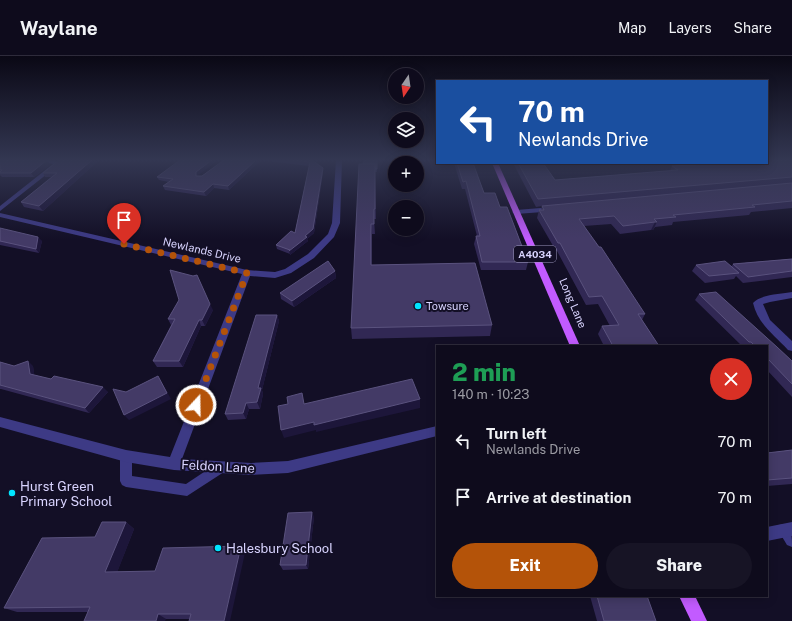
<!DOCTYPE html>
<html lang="en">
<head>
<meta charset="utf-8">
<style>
	:root { --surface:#0e0b1c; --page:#171425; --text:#f1f3f6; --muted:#9b9ba3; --line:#2e2b3b; --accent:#b45309 }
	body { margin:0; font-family:"Public Sans",sans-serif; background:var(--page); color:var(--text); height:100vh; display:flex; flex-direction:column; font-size:15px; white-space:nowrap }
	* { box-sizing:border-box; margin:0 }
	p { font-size:13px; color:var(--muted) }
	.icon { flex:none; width:22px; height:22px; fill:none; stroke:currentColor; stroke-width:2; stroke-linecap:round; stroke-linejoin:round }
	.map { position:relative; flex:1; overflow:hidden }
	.panel { position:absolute; left:436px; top:289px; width:332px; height:252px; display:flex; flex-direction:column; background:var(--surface); border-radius:0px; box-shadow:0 2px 10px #0003,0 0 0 1px var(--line) }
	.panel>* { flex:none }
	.guide { position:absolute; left:436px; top:24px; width:332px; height:84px; border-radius:0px; box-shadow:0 2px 10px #0003,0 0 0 1px var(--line); background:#1a4fa0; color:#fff; overflow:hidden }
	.needle { width:26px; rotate:193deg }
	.fabs { position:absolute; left:388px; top:12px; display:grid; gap:8px }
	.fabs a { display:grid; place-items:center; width:36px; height:36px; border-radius:50%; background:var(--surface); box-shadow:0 2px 10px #0003,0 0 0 1px var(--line); font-size:20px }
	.pin { position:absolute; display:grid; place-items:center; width:34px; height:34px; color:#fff; margin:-41px -17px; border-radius:50% 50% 50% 0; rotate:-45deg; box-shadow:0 0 4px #0007 }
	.pin .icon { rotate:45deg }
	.me { position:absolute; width:44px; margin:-22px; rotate:21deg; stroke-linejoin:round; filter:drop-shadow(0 0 3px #0008) }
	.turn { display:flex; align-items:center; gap:14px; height:84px; padding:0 16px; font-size:18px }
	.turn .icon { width:52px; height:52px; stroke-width:2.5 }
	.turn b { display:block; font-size:28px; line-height:34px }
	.round { display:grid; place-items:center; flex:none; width:42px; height:42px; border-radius:21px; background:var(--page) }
	.head { display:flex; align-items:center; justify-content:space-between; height:68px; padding:0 16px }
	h1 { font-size:24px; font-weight:800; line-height:30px; color:#1e9e55 }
	.primary-button { display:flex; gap:8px; margin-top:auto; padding:8px 16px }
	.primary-button a { flex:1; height:46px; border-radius:24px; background:var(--accent); color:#fff; font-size:16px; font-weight:800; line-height:46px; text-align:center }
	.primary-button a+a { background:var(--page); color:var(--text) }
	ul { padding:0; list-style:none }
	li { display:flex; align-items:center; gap:12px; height:56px; padding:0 16px }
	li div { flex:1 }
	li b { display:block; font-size:15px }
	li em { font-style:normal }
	header { display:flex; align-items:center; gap:24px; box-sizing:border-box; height:56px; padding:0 20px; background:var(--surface); border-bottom:1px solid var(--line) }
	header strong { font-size:19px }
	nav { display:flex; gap:22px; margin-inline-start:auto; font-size:14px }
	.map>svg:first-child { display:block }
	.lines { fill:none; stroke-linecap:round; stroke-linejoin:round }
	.service { fill:#3d3a85; fill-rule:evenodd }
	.minor { fill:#3d3a85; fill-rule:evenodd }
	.tertiary { fill:#3d3a85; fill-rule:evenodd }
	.primary { fill:#c25bff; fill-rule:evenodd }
	.wall { fill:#312854 }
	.shaded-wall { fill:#1d163a }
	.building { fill:#433a66; stroke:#5a527e }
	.route { stroke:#b45309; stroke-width:7; stroke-dasharray:0 12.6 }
	.poi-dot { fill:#00e5ff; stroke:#130f26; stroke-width:1.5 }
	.labels { text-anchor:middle; stroke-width:4; stroke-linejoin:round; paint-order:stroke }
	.shield { fill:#130f26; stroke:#9e99be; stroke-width:1 }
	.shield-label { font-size:10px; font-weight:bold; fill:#d9d4ff }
	.street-label { font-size:11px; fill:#d9d4ff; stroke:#130f26 }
	.poi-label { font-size:11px; fill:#d9d4ff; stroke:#130f26; text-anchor:start }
	.near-street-label { font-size:13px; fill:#d9d4ff; stroke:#130f26 }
	.near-poi-label { font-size:13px; fill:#d9d4ff; stroke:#130f26; text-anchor:start }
</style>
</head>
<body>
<header>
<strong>Waylane</strong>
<nav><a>Map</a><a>Layers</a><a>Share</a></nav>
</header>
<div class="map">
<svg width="792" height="565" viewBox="0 0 792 565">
	<rect width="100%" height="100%" fill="#130f26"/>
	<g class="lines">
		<g class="service">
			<path d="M 126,395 L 130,396 L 132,400 L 132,420 L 186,428 L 216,408 L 220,407 L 224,408 L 226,412 L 224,416 L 187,440 L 126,431 L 122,429 L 120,425 L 120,400 L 122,396 Z"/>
			<path d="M 784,468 C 792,472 792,481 792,491 L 787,489 L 778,474 L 779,469 Z"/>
		</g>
		<g class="minor">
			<path d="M 35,104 L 50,104 L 61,107 L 0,155 L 0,150 L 53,108 Z"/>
			<path d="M 336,104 L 342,104 L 340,167 L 334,181 L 314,202 L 291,217 L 275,222 L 250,220 L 182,403 L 251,407 L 288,405 L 437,370 L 437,380 L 288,417 L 251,419 L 174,414 L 126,406 L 0,371 L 0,361 L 126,394 L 170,401 L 242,218 L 0,161 L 0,157 L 247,214 L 275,216 L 285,213 L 308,198 L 328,178 L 332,167 Z"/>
			<path d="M 553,151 L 556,151 L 556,155 L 516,158 L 512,156 L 516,154 Z"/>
			<path d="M 792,236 L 792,242 L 770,246 L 763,248 L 770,264 L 792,285 L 792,295 L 788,294 C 774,279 758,268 753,247 C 761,238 781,238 792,236 Z"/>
		</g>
		<path class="tertiary" d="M 792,466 L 792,480 L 767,485 L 767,471 Z"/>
		<g class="primary">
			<path d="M 492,107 L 498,107 L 580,290 L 570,290 Z"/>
			<path d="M 679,540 L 695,540 L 707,565 L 691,565 Z"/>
		</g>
	</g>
	<g class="wall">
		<path d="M 0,104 L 50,109 L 34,121 L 2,121 L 0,119 Z"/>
		<path d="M 55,104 L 99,104 L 43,155 L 24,151 L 21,146 L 51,121 L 45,121 L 43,117 L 58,105 Z"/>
		<path d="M 224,104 L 312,104 L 323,116 L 314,177 L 307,183 L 308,185 L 290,199 L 290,198 L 277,193 L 276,189 L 295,177 L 309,110 L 261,104 L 229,134 L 214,132 L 206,140 L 165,134 L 163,130 L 169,126 L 159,124 L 157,121 L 197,120 L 202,120 Z"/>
		<path d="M 377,104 L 377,116 L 375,116 L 376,163 L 374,163 L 375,178 L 372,178 L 372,209 L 492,269 L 490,280 L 352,283 L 351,272 L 363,108 Z"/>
		<path d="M 792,104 L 792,152 L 751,156 L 749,159 L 673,166 L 672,169 L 655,171 L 653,174 L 651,174 L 620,178 L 611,168 L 584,170 L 645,258 L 642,264 L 659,290 L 604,290 L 598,278 L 602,270 L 610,270 L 598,248 L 586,249 L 557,195 L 556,195 L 537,162 L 539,154 L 541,154 L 542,150 L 536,151 L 513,107 L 543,107 L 555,124 L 670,115 L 672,110 Z"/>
		<path d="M 454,107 L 473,107 L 484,137 L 500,151 L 528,206 L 526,214 L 481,214 L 474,188 L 476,180 L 477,180 L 465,133 L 462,133 Z"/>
		<path d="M 0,172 L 42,185 L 39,197 L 0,189 Z"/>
		<path d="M 792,203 L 792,221 L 743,227 L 736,220 L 734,223 L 705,227 L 692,215 L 696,209 L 731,211 L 733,208 Z"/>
		<path d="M 335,215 L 336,222 L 294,251 L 281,243 L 280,237 Z"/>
		<path d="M 699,238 L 792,305 L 792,341 L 767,314 L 767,290 L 742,290 L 695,244 Z"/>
		<path d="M 213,254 L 205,270 L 201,270 L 183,311 L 157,311 L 153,305 L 171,269 L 168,263 Z"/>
		<path d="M 277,259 L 279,265 L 262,334 L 263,338 L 260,353 L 249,353 L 246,363 L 228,364 L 225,358 Z"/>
		<path d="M 0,306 L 14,310 L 33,310 L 34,319 L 108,336 L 89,357 L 1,333 L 0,333 Z"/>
		<path d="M 792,394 L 792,428 L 767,430 L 767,397 Z"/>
		<path d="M 314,461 L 308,513 L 283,514 L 280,509 Z"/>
		<path d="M 126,466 L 134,473 L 117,516 L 155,515 L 245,497 L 190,563 L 166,563 L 88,556 L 17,556 L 4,552 L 95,481 Z"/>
		<path d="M 590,540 L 647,540 L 656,565 L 597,565 Z"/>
	</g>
	<g class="shaded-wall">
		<path d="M 47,104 L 50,109 L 34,121 L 31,117 Z"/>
		<path d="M 92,104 L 99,104 L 43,155 L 39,150 Z"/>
		<path d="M 212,104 L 218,104 L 197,120 L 197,124 L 196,120 L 196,116 Z"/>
		<path d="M 256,104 L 261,104 L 229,134 L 228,130 Z"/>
		<path d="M 323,112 L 323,116 L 314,177 L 307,183 L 308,185 L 290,199 L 289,195 Z"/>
		<path d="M 213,128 L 214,132 L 206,140 L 204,136 Z"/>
		<path d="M 655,166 L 657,166 L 653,174 L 651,174 Z"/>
		<path d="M 371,168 L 372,178 L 372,220 L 371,209 Z"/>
		<path d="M 38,181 L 42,185 L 39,197 L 36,193 Z"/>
		<path d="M 335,215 L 336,222 L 294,251 L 292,245 Z"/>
		<path d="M 210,248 L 213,254 L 205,270 L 202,264 Z"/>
		<path d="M 277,259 L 279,265 L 262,334 L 263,338 L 260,353 L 257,346 L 258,332 Z"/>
		<path d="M 199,264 L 201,270 L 183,311 L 179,305 Z"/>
		<path d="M 28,305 L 33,310 L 35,323 L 30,318 Z"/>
		<path d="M 158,320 L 171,343 L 129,364 L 124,359 Z"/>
		<path d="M 103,331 L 108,336 L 89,357 L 85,352 Z"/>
		<path d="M 420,343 L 420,352 L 316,376 L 316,374 L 284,382 L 281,374 L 314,366 Z"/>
		<path d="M 246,347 L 249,353 L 246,363 L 243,357 Z"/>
		<path d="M 312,456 L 314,461 L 308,513 L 306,509 Z"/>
		<path d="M 126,466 L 134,473 L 115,522 L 105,516 Z"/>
		<path d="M 241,490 L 245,497 L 230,565 L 224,565 Z"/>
		<path d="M 158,558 L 166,563 L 165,565 L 156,565 Z"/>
	</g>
	<g class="building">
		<path d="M 0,104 L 47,104 L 31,117 L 0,117 L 0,116 L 2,114 L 0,114 Z"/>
		<path d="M 59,104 L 92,104 L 39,150 L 21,146 L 57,117 L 43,117 Z"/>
		<path d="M 180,104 L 212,104 L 196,116 L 196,120 L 202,120 L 224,104 L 256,104 L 228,130 L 213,128 L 204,136 L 163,130 L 173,123 L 157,121 Z"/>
		<path d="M 291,104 L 312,104 L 323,112 L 313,173 L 305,180 L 307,181 L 289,195 L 290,194 L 276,189 L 291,175 L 295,177 L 310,106 Z"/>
		<path d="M 364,104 L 377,104 L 377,113 L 375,113 L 375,108 L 363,108 Z"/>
		<path d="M 792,104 L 792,121 L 538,143 L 518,107 L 543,107 L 555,124 L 678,114 L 672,110 L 729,107 L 767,107 L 767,105 Z"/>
		<path d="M 457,107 L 473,107 L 484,137 L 495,137 L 500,151 L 507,151 L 528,206 L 482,206 L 476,180 L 480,180 L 466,125 L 463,126 Z"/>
		<path d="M 359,108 L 375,108 L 375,153 L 374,153 L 374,168 L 371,168 L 371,209 L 475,207 L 492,269 L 351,272 Z"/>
		<path d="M 792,127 L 792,145 L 752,149 L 755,151 L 673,159 L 676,161 L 654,163 L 657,166 L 655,166 L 623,170 L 614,160 L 579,163 L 599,191 L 601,191 L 645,258 L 638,258 L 659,290 L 613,290 L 602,270 L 619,269 L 602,240 L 589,241 L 560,187 L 558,187 L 539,154 L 544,154 L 542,150 Z"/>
		<path d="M 0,172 L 38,181 L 36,193 L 0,185 Z"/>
		<path d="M 792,203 L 792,215 L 748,221 L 733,208 Z"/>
		<path d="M 328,205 L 335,215 L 292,245 L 280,237 Z"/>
		<path d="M 725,205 L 739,217 L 709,220 L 696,209 Z"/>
		<path d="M 170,214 L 193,220 L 197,219 L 210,248 L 202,264 L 199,264 L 179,305 L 153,305 L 175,263 L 168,263 L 179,244 Z"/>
		<path d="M 716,236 L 777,291 L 792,305 L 792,328 L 767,302 L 767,290 L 755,290 L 751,286 L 749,286 L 699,238 Z"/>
		<path d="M 256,259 L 277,259 L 258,332 L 261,332 L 257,346 L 246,347 L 243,357 L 225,358 Z"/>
		<path d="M 28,305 L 30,318 L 51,323 L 54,320 L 103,331 L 85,352 L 0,329 L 0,306 L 14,310 Z"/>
		<path d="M 158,320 L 167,337 L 124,359 L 113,333 L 126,336 Z"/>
		<path d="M 412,323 L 420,343 L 314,369 L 314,366 L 281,374 L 278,350 L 288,348 L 287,341 L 302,337 L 304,348 Z"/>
		<path d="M 792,394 L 792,422 L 767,424 L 767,397 Z"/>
		<path d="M 312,456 L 306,509 L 280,509 L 288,457 Z"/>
		<path d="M 102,466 L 126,466 L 105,516 L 155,515 L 163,492 L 241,490 L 224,565 L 189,565 L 191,558 L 158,558 L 156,565 L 84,565 L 90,551 L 4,552 L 42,482 L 95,481 Z"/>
		<path d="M 597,540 L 647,540 L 656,565 L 604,565 Z"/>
	</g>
	<linearGradient id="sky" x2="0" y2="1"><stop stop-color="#0a0815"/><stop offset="0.57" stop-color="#333752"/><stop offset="1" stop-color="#333752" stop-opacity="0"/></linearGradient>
	<rect width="792" height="183" fill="url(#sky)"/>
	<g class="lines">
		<path class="route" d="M 124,188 L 247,217 L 196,349"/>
	</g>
	<g class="poi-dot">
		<circle cx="418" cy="250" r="4"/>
		<circle cx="12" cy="437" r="4"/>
		<circle cx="218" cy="492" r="4"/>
	</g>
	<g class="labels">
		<rect class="shield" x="514" y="190" width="42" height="16" rx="3"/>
		<g class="shield-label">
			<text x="535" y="202">A4034</text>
		</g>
		<g class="street-label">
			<text transform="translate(202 194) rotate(13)" y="4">Newlands Drive</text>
			<text transform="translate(573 247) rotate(67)" y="4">Long Lane</text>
		</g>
		<g class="poi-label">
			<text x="426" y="254">Towsure</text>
		</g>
		<g class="near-street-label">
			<text transform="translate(218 410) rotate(3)" y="5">Feldon Lane</text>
		</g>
		<g class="near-poi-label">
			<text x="20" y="435">Hurst Green<tspan x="20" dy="15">Primary School</tspan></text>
			<text x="226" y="497">Halesbury School</text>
		</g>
	</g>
</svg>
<div class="fabs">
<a><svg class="needle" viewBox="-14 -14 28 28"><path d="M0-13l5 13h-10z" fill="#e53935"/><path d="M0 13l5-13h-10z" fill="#9b9ba3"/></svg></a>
<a><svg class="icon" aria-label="layers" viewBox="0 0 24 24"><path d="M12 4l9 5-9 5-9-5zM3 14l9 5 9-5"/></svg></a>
<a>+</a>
<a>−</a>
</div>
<div class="pin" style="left:124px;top:188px;background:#d93025"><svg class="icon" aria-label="arrive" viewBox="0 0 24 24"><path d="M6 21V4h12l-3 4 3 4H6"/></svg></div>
<svg class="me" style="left:196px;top:349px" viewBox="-20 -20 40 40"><circle r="17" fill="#b45309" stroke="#fff" stroke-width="3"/><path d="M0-11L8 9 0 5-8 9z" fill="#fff"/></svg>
<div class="guide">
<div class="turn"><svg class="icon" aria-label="left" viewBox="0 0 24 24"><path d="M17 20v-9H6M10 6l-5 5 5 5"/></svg><div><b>70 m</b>Newlands Drive</div></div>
</div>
<section class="panel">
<div class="head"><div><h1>2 min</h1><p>140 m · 10:23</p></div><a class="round" style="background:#d93025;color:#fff"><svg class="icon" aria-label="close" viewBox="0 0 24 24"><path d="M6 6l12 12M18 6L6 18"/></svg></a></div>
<ul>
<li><svg class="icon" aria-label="left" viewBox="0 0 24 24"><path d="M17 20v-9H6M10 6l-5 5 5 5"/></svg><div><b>Turn left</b><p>Newlands Drive</p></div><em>70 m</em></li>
<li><svg class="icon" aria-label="arrive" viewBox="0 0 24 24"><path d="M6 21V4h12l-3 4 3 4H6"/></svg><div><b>Arrive at destination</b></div><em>70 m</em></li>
</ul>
<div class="primary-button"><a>Exit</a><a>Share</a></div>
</section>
</div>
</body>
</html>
